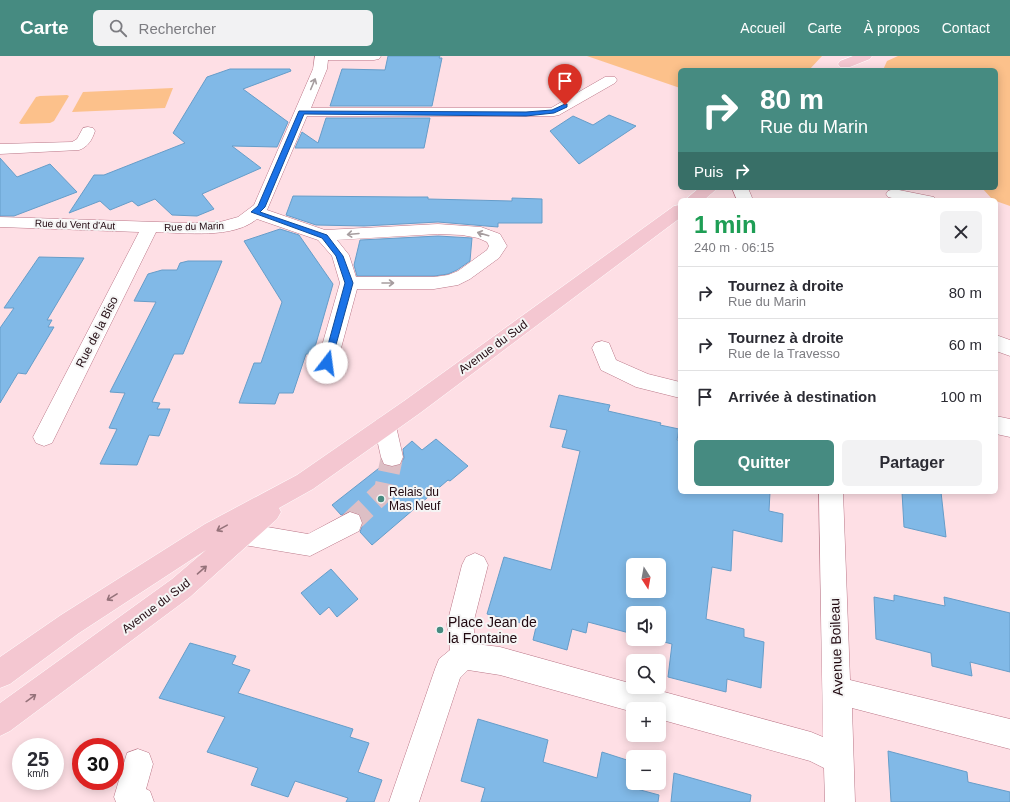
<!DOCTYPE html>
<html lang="fr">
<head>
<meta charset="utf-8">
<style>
	:root { --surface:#fff; --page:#f2f2f3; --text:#2b2b33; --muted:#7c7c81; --line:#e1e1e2; --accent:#468b81 }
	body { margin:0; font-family:Arial,sans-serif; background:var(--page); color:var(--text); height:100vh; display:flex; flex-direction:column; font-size:15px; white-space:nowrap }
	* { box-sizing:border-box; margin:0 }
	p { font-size:13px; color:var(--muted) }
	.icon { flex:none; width:22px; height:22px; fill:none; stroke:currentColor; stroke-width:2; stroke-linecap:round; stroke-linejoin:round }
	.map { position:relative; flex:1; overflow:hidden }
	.sheet { position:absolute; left:678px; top:142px; width:320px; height:296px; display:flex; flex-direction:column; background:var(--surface); border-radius:6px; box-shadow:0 2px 10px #0003 }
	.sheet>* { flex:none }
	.guide { position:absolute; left:678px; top:12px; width:320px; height:122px; border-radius:6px; box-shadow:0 2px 10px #0003; background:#468b81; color:#fff; overflow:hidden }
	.needle { width:26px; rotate:169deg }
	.controls { position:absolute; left:626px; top:502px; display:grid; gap:8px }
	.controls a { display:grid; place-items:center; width:40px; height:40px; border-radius:6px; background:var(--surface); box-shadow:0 2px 10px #0003; font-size:20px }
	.speed { position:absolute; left:12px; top:682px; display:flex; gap:8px; font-size:20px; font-weight:700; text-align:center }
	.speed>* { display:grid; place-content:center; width:52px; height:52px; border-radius:50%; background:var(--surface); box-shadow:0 2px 10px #0003; line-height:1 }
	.speed small { font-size:10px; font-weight:400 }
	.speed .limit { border:6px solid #d22; background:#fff; color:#111 }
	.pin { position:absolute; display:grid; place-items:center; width:34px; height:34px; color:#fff; margin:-41px -17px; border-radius:50% 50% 50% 0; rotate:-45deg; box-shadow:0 0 4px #0007 }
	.pin .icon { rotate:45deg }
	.me { position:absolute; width:44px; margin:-22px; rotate:15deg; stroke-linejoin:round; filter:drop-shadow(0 0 3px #0008) }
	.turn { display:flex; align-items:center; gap:14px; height:84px; padding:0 16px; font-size:18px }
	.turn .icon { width:52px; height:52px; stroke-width:2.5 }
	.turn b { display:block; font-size:28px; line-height:34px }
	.then { display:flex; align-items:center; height:38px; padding:0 16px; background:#0003; gap:8px; font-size:15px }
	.round { display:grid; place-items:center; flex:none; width:42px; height:42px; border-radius:6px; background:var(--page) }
	.head { display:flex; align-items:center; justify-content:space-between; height:68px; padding:0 16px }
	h1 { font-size:24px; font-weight:800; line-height:30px; color:#1e9e55 }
	.button { display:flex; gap:8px; margin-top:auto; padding:8px 16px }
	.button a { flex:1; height:46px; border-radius:6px; background:var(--accent); color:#fff; font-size:16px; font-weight:800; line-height:46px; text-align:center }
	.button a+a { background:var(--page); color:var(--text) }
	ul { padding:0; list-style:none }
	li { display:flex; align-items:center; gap:12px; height:52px; padding:0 16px; border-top:1px solid var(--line) }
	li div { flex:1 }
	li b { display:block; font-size:15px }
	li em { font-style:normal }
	header { display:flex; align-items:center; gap:24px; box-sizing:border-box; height:56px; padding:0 20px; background:var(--accent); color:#fff }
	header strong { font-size:19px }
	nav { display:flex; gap:22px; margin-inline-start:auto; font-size:14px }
	.search { width:280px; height:36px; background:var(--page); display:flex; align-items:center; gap:10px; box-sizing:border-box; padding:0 14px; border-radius:6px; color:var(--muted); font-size:15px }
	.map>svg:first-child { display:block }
	.green { fill:#fcc18b }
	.building { fill:#81b9e7; stroke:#669dc9; fill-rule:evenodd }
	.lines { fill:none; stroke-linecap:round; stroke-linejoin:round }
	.minor-tunnel { stroke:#ddbfc5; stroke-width:22; stroke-dasharray:22 11; stroke-linecap:butt }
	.minor-casing { stroke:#ba7687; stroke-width:1 }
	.major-casing { stroke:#fff; stroke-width:1 }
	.minor { fill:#fff; fill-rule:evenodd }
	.major { fill:#f4c7d1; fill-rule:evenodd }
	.oneway { stroke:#a69d9f }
	.oneway2 { stroke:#95727a }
	.route { fill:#1a73e8; stroke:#114b97 }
	.poi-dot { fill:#468b81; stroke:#f5f5f5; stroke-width:1.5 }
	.labels { text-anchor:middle; stroke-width:4; stroke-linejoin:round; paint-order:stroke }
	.far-street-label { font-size:10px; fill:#210910; stroke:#f5f5f5 }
	.street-label { font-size:12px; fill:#210910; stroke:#f5f5f5 }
	.poi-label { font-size:12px; fill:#210910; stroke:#f5f5f5; text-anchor:start }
	.near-poi-label { font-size:14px; fill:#210910; stroke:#f5f5f5; text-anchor:start }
	.near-street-label { font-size:14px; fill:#210910; stroke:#f5f5f5 }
</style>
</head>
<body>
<header>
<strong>Carte</strong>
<div class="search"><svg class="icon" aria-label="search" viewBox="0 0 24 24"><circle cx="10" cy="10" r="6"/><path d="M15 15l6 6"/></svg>Rechercher</div>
<nav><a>Accueil</a><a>Carte</a><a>À propos</a><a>Contact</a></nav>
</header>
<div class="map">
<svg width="1010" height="746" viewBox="0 0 1010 746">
	<rect width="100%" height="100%" fill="#fedfe5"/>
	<g class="green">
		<path d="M 587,0 L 822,0 L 809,14 L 680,14 L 680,32 Z"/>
		<path d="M 898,0 L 1010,0 L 1010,150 L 993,144 L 982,132 L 996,132 L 996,14 L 883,14 L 887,5 Z"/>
		<path d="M 173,32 L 165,52 L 72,56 L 83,36 Z"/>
		<path d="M 67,39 L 69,40 L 54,65 L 50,67 L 21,68 L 19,67 L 36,41 L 40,40 Z"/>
	</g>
	<g class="building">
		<path d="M 388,0 L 440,0 L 439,2 L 442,2 L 432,50 L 330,50 L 342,13 L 385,14 Z"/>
		<path d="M 230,13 L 290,13 L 291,15 L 243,33 L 288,66 L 277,91 L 232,90 L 261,112 L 202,138 L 214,153 L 197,160 L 172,159 L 155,143 L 138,150 L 132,145 L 110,154 L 100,145 L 69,157 L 94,119 L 104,119 L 185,87 L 173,77 L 207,21 Z"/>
		<path d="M 609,59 L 636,70 L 579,108 L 550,75 L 573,60 L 593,69 Z"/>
		<path d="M 326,62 L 430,62 L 424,92 L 295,92 L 302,76 L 318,87 Z"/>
		<path d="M 0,102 L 17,121 L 50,108 L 77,136 L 14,160 L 0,160 Z"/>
		<path d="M 293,140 L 407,141 L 428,141 L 428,143 L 512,145 L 512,142 L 542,143 L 542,167 L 498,167 L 498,171 L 438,166 L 364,170 L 316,169 L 286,159 Z"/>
		<path d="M 280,173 L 299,179 L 333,228 L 313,298 L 306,298 L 293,337 L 279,337 L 275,348 L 239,347 L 254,307 L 261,307 L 282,246 L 244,185 Z"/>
		<path d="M 438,180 L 472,182 L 470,205 L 457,214 L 448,218 L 434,220 L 357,220 L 354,209 L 360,184 Z"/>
		<path d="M 39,201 L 84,202 L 47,264 L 52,264 L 48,271 L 54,271 L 26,318 L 18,317 L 0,347 L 0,272 L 14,252 L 4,252 Z"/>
		<path d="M 188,205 L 222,205 L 183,298 L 174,298 L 152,346 L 160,347 L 157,353 L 170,353 L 159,380 L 149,379 L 137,409 L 100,408 L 117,373 L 109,372 L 125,337 L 110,336 L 156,246 L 134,245 L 148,218 L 162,214 L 177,214 L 180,207 Z"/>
		<path d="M 559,339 L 610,349 L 608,355 L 661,367 L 660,369 L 679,373 L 677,384 L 680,385 L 680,436 L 770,436 L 769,455 L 783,458 L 782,486 L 733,474 L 731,515 L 712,511 L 706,563 L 744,573 L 744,581 L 764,586 L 761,632 L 727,623 L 726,636 L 668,621 L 672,588 L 652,583 L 659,583 L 659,557 L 633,557 L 633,578 L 588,566 L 586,577 L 572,573 L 567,594 L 533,584 L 536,571 L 487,558 L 504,501 L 551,514 L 580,395 L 562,391 L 567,374 L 550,371 ZM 633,509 L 659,509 L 659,535 L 633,535 Z"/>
		<path d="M 436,383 L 468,410 L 450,425 L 448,424 L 372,489 L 360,476 L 363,468 L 360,458 L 350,455 L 341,459 L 332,449 L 383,409 L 392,411 L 400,409 L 404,402 L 403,393 L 412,385 L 422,394 Z"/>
		<path d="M 902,436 L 941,436 L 946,481 L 904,471 Z"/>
		<path d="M 331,513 L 358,543 L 337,561 L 329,551 L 320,559 L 301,537 Z"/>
		<path d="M 894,539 L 945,550 L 944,541 L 1010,557 L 1010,616 L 970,606 L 972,620 L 932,610 L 931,597 L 876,583 L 874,541 L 894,545 Z"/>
		<path d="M 190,587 L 236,600 L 232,608 L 250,614 L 238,637 L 353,673 L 350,681 L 369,687 L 358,716 L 382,724 L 374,746 L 346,746 L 348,742 L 295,725 L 288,741 L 251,729 L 258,712 L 207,696 L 225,661 L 159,642 Z"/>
		<path d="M 478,663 L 548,684 L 543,706 L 597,722 L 602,696 L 633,706 L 633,732 L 659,739 L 658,746 L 481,746 L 485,732 L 461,725 Z"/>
		<path d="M 888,695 L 967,716 L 968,726 L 1010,736 L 1010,746 L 891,746 Z"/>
		<path d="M 674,717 L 751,739 L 750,746 L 671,746 Z"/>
	</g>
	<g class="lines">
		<path class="minor-tunnel" d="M 350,467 L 385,434 L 392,401"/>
		<g class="minor-casing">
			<g id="minor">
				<path d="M 315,0 L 381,0 L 379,3 L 374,4 L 328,4 L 327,13 L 311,52 L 551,52 L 605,21 L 615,21 L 617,24 L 615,27 L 559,59 L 554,60 L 307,60 L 267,154 L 325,174 L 438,168 L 481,171 L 500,178 L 507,190 L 499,202 L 470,223 L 458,229 L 434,233 L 357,233 L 337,307 L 334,312 L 327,315 L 320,312 L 317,307 L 340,227 L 332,200 L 318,184 L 257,163 C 233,183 186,177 156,176 L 52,387 L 44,390 L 36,387 L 33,381 L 139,176 L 0,171 L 0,161 L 189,167 L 220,166 L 238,161 L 254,149 L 313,13 ZM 438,178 L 462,179 L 478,182 L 487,186 L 489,190 L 487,194 L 458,215 L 448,219 L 434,221 L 356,221 L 349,199 L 337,184 Z"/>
				<path d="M 88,71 L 93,72 L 95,75 C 92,84 88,91 79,94 L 0,98 L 0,88 L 72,86 L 77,83 L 83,72 Z"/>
				<path d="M 732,132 L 748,132 L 753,144 L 737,144 Z"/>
				<path d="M 894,133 L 934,141 L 936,144 L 900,144 L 888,141 L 886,138 L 888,135 Z"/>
				<path d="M 996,279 L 1010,284 L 1010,300 L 996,295 Z"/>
				<path d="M 602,285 L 609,287 L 616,304 L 648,318 L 680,326 L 680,342 L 636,331 L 601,314 L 592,292 L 595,287 Z"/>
				<path d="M 996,360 L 1010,363 L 1010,381 L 996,378 Z"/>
				<path d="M 385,361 L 393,364 L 396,370 L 403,401 L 400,408 L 392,410 L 384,408 L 381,401 L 374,370 L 377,364 Z"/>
				<path d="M 819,436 L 843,436 L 850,624 L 1010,663 L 1010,693 L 852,652 L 855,746 L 825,746 L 824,712 L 810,705 L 659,663 L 659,653 L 633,653 L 633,656 L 500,619 L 468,614 L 460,622 L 419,746 L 389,746 L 435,613 L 439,603 L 450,594 L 447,568 L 462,509 L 466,501 L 475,497 L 484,501 L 488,509 L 473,568 L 476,588 L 500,591 L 633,628 L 633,631 L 646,631 L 811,676 L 823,681 Z"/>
				<path d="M 350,456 L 359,459 L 362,467 L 359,475 L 310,500 L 244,489 L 235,486 L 232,478 L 235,470 L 244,467 L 308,478 Z"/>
				<path d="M 138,693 L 149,697 L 153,708 L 146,733 L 150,735 L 154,746 L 116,746 L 114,741 L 127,697 Z"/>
			</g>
		</g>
		<g class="major-casing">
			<g id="major">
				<path d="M 853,0 L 872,0 L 870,3 L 850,11 L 840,11 L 838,8 L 840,5 Z"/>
				<path d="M 699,132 L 718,132 L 704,144 L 685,144 Z"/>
				<path d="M 680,149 L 680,162 L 420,357 L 313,433 L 279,452 L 281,456 L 277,463 L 190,541 L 10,675 L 0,680 L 0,647 L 172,523 L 206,494 L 79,577 L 10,628 L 0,632 L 0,601 L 61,559 L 205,468 L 297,419 L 404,345 L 674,150 Z"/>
			</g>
		</g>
		<use href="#minor" class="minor"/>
		<use href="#major" class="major"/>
	</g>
	<defs><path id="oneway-shaft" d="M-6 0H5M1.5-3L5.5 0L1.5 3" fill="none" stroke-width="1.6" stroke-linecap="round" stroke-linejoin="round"/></defs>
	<g class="oneway">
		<use href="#oneway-shaft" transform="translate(313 28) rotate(-67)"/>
		<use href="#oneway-shaft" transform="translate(353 178) rotate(175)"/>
		<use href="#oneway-shaft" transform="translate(483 178) rotate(-164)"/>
		<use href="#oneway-shaft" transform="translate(388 227)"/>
	</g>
	<g class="oneway2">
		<use href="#oneway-shaft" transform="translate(222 472) rotate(151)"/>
		<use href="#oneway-shaft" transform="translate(202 514) rotate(-41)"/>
		<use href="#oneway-shaft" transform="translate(112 541) rotate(148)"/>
		<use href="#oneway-shaft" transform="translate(31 642) rotate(-36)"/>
	</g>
	<path class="route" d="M 565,48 L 567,48 L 567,51 L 554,57 L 526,60 L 304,58 L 265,151 L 260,156 L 327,179 L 343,200 L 353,227 L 331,307 L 330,310 L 324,310 L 323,307 L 345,227 L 336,200 L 322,182 L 251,156 L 258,150 L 299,55 L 526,56 L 552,54 Z"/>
	<g class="poi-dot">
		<circle cx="381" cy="443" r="4"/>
		<circle cx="440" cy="574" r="4"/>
	</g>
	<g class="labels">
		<g class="far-street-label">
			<text transform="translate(75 168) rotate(2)" y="4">Rue du Vent d'Aut</text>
			<text transform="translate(194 170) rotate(-2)" y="4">Rue du Marin</text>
		</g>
		<g class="street-label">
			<text transform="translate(97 276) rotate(-63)" y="4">Rue de la Biso</text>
			<text transform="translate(493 291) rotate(-36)" y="4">Avenue du Sud</text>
			<text transform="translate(156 550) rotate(-37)" y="4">Avenue du Sud</text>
		</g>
		<g class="poi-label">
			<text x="389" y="440">Relais du<tspan x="389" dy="14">Mas Neuf</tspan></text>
		</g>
		<g class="near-poi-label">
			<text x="448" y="571">Place Jean de<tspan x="448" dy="16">la Fontaine</tspan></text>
		</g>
		<g class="near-street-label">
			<text transform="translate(836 591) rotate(-92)" y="5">Avenue Boileau</text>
		</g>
	</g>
</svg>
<div class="controls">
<a><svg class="needle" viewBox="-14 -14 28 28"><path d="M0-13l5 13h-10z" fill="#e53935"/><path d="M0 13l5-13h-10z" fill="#7c7c81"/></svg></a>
<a><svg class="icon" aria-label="sound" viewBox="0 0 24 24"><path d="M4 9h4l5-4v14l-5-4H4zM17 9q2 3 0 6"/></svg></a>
<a><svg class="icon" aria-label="search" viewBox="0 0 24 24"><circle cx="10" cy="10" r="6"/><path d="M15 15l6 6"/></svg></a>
<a>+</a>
<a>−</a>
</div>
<div class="speed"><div>25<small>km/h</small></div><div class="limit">30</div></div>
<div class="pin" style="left:565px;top:49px;background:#d93025"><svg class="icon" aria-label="arrive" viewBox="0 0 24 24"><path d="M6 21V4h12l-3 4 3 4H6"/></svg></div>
<svg class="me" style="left:327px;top:307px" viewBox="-20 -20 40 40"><circle r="19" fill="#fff"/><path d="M0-13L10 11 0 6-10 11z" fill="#1a73e8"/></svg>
<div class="guide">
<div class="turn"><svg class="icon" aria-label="right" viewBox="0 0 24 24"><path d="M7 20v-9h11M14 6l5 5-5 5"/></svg><div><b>80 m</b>Rue du Marin</div></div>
<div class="then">Puis<svg class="icon" aria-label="right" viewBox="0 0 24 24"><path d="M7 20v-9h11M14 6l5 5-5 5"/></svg></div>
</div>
<section class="sheet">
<div class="head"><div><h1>1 min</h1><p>240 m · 06:15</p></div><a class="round"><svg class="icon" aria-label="close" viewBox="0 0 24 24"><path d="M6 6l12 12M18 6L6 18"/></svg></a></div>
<ul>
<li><svg class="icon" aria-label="right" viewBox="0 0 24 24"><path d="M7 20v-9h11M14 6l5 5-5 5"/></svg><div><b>Tournez à droite</b><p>Rue du Marin</p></div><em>80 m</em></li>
<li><svg class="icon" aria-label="right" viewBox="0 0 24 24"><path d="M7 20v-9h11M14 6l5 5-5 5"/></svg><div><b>Tournez à droite</b><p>Rue de la Travesso</p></div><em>60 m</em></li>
<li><svg class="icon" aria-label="arrive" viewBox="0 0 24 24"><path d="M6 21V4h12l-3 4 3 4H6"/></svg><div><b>Arrivée à destination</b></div><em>100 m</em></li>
</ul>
<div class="button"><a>Quitter</a><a>Partager</a></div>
</section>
</div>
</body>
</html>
